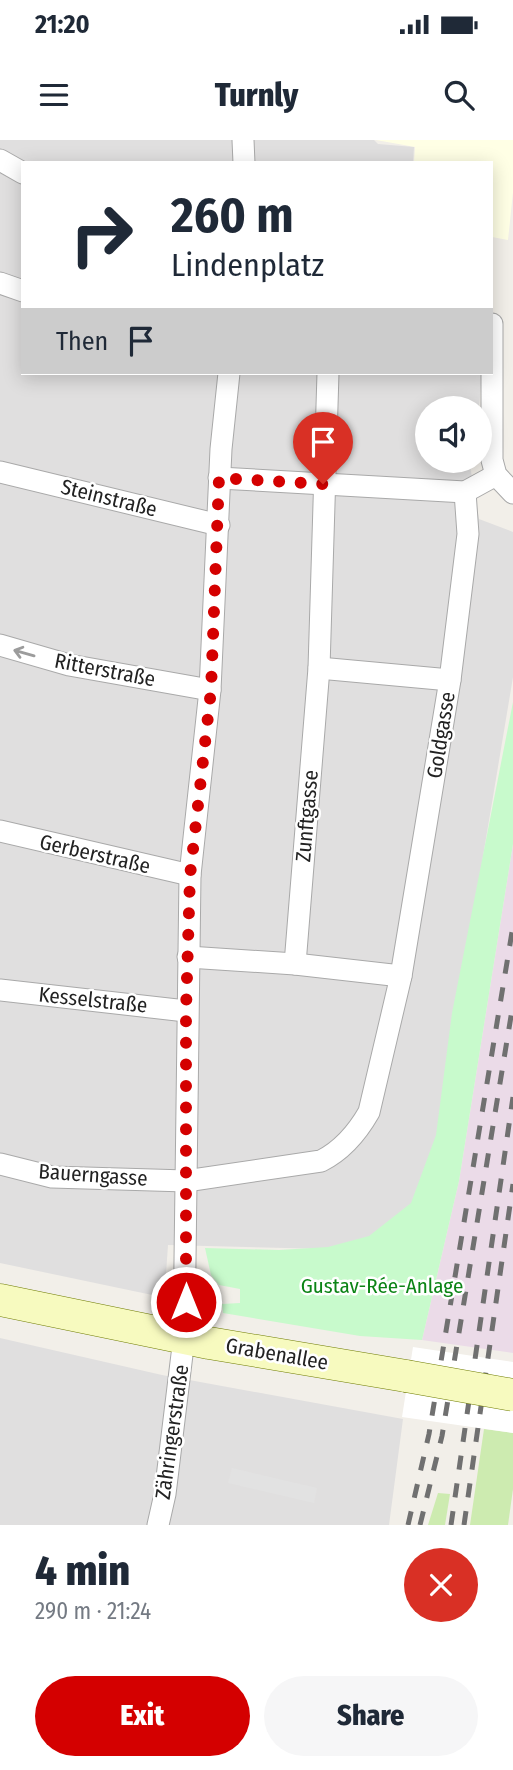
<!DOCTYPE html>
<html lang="en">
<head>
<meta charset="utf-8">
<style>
	:root { --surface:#fff; --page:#f6f6f7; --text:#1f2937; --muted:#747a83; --accent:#d40000 }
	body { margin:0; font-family:"Fira Sans Condensed",sans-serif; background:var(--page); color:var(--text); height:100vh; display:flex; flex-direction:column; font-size:26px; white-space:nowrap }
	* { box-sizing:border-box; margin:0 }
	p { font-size:23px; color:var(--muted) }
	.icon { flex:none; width:38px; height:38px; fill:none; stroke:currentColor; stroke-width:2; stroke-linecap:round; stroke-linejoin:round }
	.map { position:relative; height:1385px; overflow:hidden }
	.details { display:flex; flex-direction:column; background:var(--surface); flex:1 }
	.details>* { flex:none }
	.banner { position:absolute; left:21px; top:21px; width:472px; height:214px; border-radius:0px; box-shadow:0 4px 18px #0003; background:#fff; color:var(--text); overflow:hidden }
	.controls { position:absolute; left:415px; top:256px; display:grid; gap:14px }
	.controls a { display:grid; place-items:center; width:77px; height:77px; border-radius:50%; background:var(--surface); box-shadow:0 4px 18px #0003; font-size:35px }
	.pin { position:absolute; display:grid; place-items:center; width:60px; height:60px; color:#fff; margin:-72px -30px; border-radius:50% 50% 50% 0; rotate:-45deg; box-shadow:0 0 7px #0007 }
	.pin .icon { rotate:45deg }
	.me { position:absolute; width:77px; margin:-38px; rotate:0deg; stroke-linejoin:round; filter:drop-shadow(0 0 5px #0008) }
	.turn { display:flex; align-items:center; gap:24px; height:147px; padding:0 35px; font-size:32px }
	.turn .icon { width:91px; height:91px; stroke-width:2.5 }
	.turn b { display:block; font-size:49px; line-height:60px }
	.then { display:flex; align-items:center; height:66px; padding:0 35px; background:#0003; gap:14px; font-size:26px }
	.round { display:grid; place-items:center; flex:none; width:74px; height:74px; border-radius:37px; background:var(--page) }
	.summary { display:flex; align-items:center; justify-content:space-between; height:119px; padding:0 35px }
	h1 { font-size:42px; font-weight:800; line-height:52px }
	.primary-button { display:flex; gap:14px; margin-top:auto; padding:14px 35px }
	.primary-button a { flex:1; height:80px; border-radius:42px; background:var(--accent); color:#fff; font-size:28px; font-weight:800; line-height:80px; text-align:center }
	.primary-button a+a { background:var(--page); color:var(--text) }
	.status { display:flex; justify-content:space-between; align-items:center; height:49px; padding:0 35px; background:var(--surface); direction:ltr }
	.status svg { height:19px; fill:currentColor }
	header { display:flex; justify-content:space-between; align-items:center; height:91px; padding:0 35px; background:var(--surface); font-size:32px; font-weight:800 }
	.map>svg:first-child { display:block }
	.residential { fill:#e0dfdf }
	.industrial { fill:#ebdbe8 }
	.education { fill:#ffffe5 }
	.grass { fill:#cdebb0 }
	.park { fill:#c8facc }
	.parking { fill:#e2e2e2 }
	.pier { fill:#fff }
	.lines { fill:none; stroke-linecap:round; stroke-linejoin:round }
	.street-casing { stroke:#a9a9a9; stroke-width:23 }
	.secondary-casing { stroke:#707d05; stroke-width:33 }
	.street { stroke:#fff; stroke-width:21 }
	.secondary { stroke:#f7fabf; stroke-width:32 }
	.rail { stroke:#707070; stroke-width:5; stroke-dasharray:14 14; stroke-linecap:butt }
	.secondary-bridge-casing { stroke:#707d05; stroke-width:33; stroke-linecap:butt }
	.secondary-bridge { stroke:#f7fabf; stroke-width:32 }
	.oneway { stroke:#9c9c9c }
	.route { stroke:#d40000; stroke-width:12; stroke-dasharray:0 21.6 }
	.labels { text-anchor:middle; stroke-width:5; stroke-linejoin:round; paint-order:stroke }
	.street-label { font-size:21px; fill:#222; stroke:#fff }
	.park-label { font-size:21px; fill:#0c8416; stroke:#fff }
</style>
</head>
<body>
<div class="status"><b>21:20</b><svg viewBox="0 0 49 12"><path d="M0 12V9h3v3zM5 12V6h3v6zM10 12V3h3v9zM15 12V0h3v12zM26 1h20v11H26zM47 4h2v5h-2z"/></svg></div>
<header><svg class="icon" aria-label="menu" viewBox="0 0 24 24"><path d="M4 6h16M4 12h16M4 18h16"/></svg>Turnly<svg class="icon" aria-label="search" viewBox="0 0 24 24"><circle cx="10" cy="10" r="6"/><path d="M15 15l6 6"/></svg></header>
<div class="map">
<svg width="513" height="1385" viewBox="0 0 513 1385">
	<rect width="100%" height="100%" fill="#f2efe9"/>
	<g class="residential">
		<path d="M 0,0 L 374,0 L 378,4 L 414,7 L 413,23 L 23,23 L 23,233 L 482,233 L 479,268 L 427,268 L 427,320 L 469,320 L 479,379 L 513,392 L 513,537 L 458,866 L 440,997 L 415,1065 L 371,1098 L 328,1109 L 168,1105 L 165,1149 L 157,1156 L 0,1123 Z"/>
		<path d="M 0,1198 L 162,1235 L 403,1279 L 389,1385 L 0,1385 Z"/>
	</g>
	<path class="industrial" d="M 513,704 L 513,1213 L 422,1200 L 459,1041 Z"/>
	<path class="education" d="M 376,0 L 513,0 L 513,52 L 508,100 L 492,97 L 492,23 L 414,23 L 415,7 Z"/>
	<g class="grass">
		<path d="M 484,1289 L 513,1293 L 513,1349 L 508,1385 L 470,1385 Z"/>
		<path d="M 438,1353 L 450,1354 L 445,1385 L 428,1385 Z"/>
	</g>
	<path class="park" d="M 513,562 L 513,704 L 459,1041 L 422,1200 L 360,1196 L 223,1173 L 222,1164 L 240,1163 L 240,1149 L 219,1145 L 211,1135 L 205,1108 L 279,1110 L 328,1107 L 369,1096 L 411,1063 L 436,995 L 452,873 Z"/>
	<path class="parking" d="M 232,1328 L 317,1348 L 314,1363 L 228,1343 Z"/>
	<path class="pier" d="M 413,1207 L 513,1222 L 513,1293 L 402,1277 Z"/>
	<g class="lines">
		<g class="street-casing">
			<g id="street">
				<path d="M 243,0 L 244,23"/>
				<path d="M 0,20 L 23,33"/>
				<path d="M 0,143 L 23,151"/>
				<path d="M 492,184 L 492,320 L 496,335 L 513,353"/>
				<path d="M 0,332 L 219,385"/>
				<path d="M 219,338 L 465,352 L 496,335"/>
				<path d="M 0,505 L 69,525 L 210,550"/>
				<path d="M 319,528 L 450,540"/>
				<path d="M 0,691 L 190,735"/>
				<path d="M 188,817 L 295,824 L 401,836"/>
				<path d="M 295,824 L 319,528 L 328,233"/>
				<path d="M 0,850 L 186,871"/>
				<path d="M 0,1024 L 52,1037 L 186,1041 L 321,1021 C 343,1010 357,993 369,972 L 401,836 L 450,540 L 468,394 L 465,352"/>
				<path d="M 158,1385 L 165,1354 L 184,1198 L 190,735 L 210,550 L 221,309 L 229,233"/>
			</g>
		</g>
		<g class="secondary-casing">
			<path id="secondary" d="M 0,1160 L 209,1203 L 406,1236"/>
		</g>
		<use href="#street" class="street"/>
		<use href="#secondary" class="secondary"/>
		<g class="rail">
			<path d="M 408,1385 L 429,1294 L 513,786"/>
			<path d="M 420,1385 L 442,1296 L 513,864"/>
			<path d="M 451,1385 L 513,957"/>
			<path d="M 464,1385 L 513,1044"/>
		</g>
		<g class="secondary-bridge-casing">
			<path id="secondary-bridge" d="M 406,1236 L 513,1255"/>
		</g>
		<use href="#secondary-bridge" class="secondary-bridge"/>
	</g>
	<defs><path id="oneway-shaft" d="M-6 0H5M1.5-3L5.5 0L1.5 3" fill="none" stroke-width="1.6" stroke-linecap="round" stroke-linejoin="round" transform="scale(1.75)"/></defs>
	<use class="oneway" href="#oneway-shaft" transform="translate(24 513) rotate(-164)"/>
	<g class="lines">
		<path class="route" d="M 186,1162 L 186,871 L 190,736 L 211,550 L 219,338 L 323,344"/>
	</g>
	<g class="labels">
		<g class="street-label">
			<text transform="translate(109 358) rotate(14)" y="7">Steinstraße</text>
			<text transform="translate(105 530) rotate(11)" y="7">Ritterstraße</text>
			<text transform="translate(441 595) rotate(-81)" y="7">Goldgasse</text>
			<text transform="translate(307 676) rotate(-85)" y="7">Zunftgasse</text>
			<text transform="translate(95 714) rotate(13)" y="7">Gerberstraße</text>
			<text transform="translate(93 860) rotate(6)" y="7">Kesselstraße</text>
			<text transform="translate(93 1035) rotate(4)" y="7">Bauerngasse</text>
			<text transform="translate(277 1214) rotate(10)" y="7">Grabenallee</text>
			<text transform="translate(172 1292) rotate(-82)" y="7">Zähringerstraße</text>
		</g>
		<g class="park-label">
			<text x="382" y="1153">Gustav-Rée-Anlage</text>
		</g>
	</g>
</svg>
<div class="controls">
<a><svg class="icon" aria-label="sound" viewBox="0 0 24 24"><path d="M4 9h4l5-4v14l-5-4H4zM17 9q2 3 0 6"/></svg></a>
</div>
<div class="pin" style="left:323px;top:344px;background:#d93025"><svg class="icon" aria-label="arrive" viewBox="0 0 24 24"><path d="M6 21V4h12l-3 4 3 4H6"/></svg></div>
<svg class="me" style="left:186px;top:1162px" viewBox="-20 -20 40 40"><circle r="17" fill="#d40000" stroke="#fff" stroke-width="3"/><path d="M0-11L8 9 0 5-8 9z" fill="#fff"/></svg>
<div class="banner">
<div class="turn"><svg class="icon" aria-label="right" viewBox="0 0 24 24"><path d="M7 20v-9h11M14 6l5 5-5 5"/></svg><div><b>260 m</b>Lindenplatz</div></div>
<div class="then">Then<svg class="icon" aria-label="arrive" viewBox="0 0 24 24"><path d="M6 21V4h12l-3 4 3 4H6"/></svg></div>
</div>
</div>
<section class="details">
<div class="summary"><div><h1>4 min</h1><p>290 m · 21:24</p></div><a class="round" style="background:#d93025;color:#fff"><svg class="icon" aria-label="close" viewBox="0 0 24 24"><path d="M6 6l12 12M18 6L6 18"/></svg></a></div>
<div class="primary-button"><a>Exit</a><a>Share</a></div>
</section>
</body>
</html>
